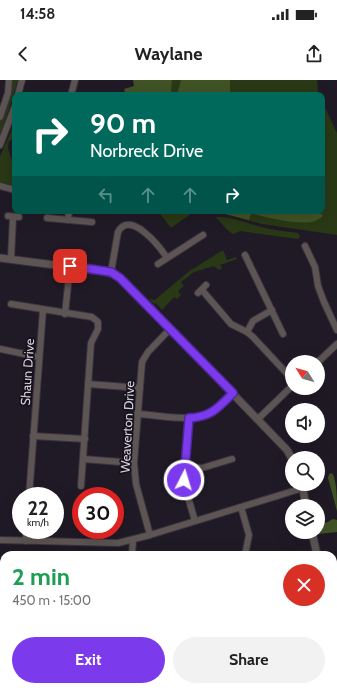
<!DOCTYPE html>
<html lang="en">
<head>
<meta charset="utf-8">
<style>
	:root { --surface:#fff; --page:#f2f2f2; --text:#222; --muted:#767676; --accent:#7c3aed }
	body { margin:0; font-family:Cabin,sans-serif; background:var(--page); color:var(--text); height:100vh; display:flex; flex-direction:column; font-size:15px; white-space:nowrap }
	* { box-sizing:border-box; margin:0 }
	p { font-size:13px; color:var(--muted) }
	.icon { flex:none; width:22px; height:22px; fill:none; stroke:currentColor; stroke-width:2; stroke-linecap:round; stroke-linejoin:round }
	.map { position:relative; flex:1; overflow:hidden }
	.details { position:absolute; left:0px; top:471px; width:337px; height:140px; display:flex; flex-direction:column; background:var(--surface); border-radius:12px 12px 0 0; box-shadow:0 4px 16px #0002 }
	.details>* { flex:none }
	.guide { position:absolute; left:12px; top:12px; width:313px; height:122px; border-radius:8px; box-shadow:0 4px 16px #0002; background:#00695c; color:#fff; overflow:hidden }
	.needle { width:26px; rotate:307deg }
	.controls { position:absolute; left:285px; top:275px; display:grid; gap:8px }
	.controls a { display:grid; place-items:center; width:40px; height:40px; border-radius:50%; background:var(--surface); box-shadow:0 4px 16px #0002; font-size:20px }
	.speed { position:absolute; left:12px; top:407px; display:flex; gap:8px; font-size:20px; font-weight:700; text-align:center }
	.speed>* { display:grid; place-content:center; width:52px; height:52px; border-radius:50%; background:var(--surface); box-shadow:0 4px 16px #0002; line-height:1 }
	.speed small { font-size:10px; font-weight:400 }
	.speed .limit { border:6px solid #d22; background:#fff; color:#111 }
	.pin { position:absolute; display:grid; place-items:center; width:34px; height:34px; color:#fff; margin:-17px; border-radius:8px; box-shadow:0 2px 6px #0006 }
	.me { position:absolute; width:44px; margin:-22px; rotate:5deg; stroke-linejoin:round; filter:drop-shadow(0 0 3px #0008) }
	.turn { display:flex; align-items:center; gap:14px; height:84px; padding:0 12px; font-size:18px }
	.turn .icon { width:52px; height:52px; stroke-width:2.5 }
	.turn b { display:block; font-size:28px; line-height:34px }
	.lanes { display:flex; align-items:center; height:38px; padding:0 12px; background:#0003; justify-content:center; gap:20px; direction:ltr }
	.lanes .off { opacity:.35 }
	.round { display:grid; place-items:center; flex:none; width:42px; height:42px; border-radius:21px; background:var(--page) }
	.overview { display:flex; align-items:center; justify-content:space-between; height:68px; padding:0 12px }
	h1 { font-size:24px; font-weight:700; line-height:30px; color:#1e9e55 }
	.action { display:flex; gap:8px; margin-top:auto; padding:8px 12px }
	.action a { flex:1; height:46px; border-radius:24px; background:var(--accent); color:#fff; font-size:16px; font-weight:700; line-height:46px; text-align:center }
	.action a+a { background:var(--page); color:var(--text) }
	.status { display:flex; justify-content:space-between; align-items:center; height:28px; padding:0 20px; background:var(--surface); direction:ltr }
	.status svg { height:11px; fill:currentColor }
	header { display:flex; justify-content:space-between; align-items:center; height:52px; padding:0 12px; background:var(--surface); font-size:18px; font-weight:700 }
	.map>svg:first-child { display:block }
	.green { fill:#293815 }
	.forest { fill:#405325 }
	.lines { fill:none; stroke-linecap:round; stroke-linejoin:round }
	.minor-casing { stroke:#39343f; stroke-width:8 }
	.tertiary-casing { stroke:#39343f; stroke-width:9 }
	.primary-casing { stroke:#39343f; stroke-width:11 }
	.minor { stroke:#5d5554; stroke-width:6 }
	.tertiary { stroke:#5d5554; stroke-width:7 }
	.primary { stroke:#9e8d8b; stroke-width:9 }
	.route-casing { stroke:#51269a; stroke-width:10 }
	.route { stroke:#7c3aed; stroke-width:7 }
	.labels { text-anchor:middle; stroke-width:3.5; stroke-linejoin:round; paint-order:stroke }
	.street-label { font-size:13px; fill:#d6d2da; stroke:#17111d }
</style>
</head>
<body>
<div class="status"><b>14:58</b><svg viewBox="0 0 49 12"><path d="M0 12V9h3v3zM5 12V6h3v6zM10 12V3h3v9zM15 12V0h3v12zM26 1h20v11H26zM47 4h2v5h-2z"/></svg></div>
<header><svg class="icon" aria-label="back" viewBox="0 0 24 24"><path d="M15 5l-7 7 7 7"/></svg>Waylane<svg class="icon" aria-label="share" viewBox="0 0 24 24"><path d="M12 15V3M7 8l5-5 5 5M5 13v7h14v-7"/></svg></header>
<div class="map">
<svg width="337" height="611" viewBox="0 0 337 611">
	<rect width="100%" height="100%" fill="#201a26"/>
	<g class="green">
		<path d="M 11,0 L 18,0 L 8,32 L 0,55 L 0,42 Z"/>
		<path d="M 172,0 L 317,0 L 318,12 L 319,15 L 171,15 Z"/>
		<path d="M 322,21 L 337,53 L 337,155 L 262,144 L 214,131 L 322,131 Z"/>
		<path d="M 15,43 L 15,51 L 12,56 L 13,59 L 9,61 L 8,68 L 12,81 L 15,81 L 15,107 L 0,104 L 0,76 Z"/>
		<path d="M 158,131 L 195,131 L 171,148 Z"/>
		<path d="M 215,137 C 232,136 246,143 261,147 C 273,150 286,151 298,153 L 300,157 L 298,159 L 240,151 L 233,154 C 224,149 223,143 215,137 Z"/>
		<path d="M 223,170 L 227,180 L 236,177 L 237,179 L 220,185 L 222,188 L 219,190 L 214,186 L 194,192 L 181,202 L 184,206 L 178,211 L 181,215 L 177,219 L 174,217 L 162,230 L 156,223 L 154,224 L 149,219 L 155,220 L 188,192 Z"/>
	</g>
	<g class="forest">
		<path d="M 133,0 L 172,0 L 171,15 L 126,15 L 124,9 L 134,6 Z"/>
		<path d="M 181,0 L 230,0 L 230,15 L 177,15 Z"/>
		<path d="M 214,131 L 318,131 L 323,136 C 320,138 317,140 315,141 C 302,146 264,137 251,133 L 249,140 Z"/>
		<path d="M 332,393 C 337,401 337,420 337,431 L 328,398 L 329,394 Z"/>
		<path d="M 333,439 L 337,440 L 337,452 L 318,454 L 318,441 L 326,443 Z"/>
	</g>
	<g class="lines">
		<g class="minor-casing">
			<g id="minor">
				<path d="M 18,15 L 22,0"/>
				<path d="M 71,15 L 75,0"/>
				<path d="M 0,37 L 8,13 L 9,0"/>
				<path d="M 0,65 L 15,26"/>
				<path d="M 0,106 L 15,110"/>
				<path d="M 8,136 L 19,137"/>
				<path d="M 47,138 L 92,142"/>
				<path d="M 68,140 L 69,131"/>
				<path d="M 305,166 L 315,187 L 318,206 L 324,222 L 337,250"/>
				<path d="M 245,175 L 283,254"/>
				<path d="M 11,179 L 13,137"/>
				<path d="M 158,184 L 203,155"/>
				<path d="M 111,192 L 118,152 C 130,129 160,167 167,178"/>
				<path d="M 202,210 L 231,244 L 247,252 L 253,257 L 292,299"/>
				<path d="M 198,213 L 206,205"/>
				<path d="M 11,224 L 92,237 L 98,242 L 98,249 L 91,263 L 81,406"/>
				<path d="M 65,234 L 70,186"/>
				<path d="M 247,252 L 253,241 L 272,230"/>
				<path d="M 0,269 L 39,277"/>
				<path d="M 318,282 L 337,264"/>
				<path d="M 88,304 L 140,308"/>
				<path d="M 137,334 C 159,335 193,343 212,333 C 220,328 226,320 233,313"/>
				<path d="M 189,338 L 183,400 L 195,441"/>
				<path d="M 258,339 L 292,306"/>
				<path d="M 33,356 L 85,359"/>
				<path d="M 83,379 L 134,383"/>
				<path d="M 185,386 L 202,388 L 232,379"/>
				<path d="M 29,416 L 43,230"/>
				<path d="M 241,427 L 249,455 L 245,475"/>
				<path d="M 150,455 L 136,404 L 134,383 L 142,282 L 148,272 L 170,249"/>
				<path d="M 0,460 L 118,463 L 150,455 L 303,408"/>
				<path d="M 26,461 L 26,450"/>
				<path d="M 132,475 L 133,460"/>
				<path d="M 0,544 L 4,543"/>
				<path d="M 333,597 L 337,597"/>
				<path d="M 218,607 L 225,611"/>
				<path d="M 120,611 L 124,607"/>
			</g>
		</g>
		<g class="tertiary-casing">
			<g id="tertiary">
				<path d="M 0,178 L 102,191 L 115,194 L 127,204 L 287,370 L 292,379"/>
				<path d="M 302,404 L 306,426"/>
				<path d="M 312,452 L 317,475"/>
				<path d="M 333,548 L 337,564"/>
			</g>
		</g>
		<g class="primary-casing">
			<path id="primary" d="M 25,611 L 61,608 L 88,611"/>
		</g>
		<use href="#minor" class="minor"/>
		<use href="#tertiary" class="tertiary"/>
		<use href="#primary" class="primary"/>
	</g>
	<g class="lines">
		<g class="route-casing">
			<path id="route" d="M 70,186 L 111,192 L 120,198 L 233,313 C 218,328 211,337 189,338 L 184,400"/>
		</g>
		<use href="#route" class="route"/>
	</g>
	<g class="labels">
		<g class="street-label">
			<text transform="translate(27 292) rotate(-86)" y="5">Shaun Drive</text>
			<text transform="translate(127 347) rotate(-87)" y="5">Weaverton Drive</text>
		</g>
	</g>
</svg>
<div class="controls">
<a><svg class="needle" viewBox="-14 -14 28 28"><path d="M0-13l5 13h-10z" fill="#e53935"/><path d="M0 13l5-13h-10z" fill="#767676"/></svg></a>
<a><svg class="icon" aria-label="sound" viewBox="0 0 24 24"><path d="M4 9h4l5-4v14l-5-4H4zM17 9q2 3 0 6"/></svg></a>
<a><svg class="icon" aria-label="search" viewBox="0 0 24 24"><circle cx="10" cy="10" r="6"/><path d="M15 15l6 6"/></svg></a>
<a><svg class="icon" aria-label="layers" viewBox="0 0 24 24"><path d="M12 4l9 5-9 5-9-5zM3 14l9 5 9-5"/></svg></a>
</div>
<div class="speed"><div>22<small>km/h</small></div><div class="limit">30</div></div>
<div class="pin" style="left:70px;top:186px;background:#d93025"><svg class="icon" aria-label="arrive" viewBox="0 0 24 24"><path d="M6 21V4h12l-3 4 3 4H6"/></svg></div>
<svg class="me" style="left:184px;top:400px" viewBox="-20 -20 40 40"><circle r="17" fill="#7c3aed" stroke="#fff" stroke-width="3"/><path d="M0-11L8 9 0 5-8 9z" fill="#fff"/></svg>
<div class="guide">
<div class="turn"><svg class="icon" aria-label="right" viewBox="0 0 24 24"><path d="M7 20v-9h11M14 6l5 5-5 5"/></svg><div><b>90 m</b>Norbreck Drive</div></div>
<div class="lanes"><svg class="icon off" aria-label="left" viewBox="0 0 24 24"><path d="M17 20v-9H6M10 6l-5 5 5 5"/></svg><svg class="icon off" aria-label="ahead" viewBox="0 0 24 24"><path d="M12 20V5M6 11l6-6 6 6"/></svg><svg class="icon off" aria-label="ahead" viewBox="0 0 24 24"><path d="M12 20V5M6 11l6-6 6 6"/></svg><svg class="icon" aria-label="right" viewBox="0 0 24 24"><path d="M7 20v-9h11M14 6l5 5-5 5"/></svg></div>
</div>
<section class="details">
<div class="overview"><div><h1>2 min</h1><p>450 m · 15:00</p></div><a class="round" style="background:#d93025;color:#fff"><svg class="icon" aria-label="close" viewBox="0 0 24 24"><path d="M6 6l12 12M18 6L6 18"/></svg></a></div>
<div class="action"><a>Exit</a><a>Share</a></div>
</section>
</div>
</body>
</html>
